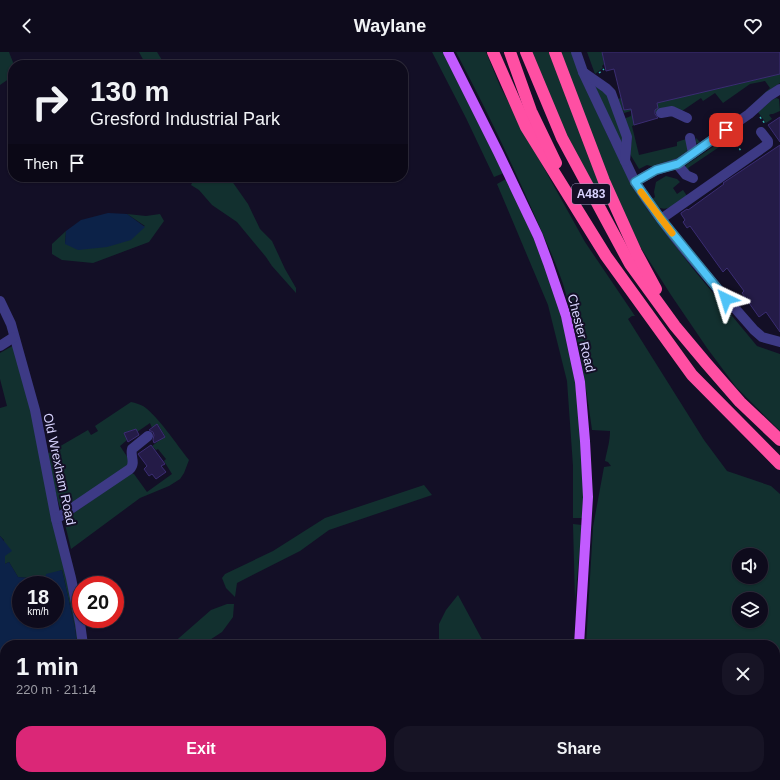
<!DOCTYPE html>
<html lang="en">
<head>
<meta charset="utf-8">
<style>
	:root { --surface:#0e0b1c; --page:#171425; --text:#f1f3f6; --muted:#9b9ba3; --line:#2e2b3b; --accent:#db2777 }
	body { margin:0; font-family:Arial,sans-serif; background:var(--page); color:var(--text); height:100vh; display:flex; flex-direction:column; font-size:15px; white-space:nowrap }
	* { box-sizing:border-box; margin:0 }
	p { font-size:13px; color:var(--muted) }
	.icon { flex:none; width:22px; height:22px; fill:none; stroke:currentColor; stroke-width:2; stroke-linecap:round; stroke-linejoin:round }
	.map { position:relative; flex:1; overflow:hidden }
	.details { position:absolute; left:0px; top:588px; width:780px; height:140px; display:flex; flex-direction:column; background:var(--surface); border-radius:16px 16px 0 0; box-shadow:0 1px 3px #0004,0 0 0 1px var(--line) }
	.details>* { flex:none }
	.banner { position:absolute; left:8px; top:8px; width:400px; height:122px; border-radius:16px; box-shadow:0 1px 3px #0004,0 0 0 1px var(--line); background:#0e0b1c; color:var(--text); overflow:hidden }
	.buttons { position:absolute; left:732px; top:496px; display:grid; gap:8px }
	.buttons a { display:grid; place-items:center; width:36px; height:36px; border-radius:50%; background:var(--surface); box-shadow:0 1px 3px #0004,0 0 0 1px var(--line); font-size:20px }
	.speed { position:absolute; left:12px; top:524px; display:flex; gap:8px; font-size:20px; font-weight:700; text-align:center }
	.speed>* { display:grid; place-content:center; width:52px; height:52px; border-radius:50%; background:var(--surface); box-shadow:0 1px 3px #0004,0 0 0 1px var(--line); line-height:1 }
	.speed small { font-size:10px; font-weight:400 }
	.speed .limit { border:6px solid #d22; background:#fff; color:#111 }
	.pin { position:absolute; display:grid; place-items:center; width:34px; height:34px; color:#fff; margin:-17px; border-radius:8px; box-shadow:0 2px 6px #0006 }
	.me { position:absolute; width:44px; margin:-22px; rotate:319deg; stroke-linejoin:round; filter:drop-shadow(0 0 3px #0008) }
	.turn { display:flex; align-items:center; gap:14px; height:84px; padding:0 16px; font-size:18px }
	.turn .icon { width:52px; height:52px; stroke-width:2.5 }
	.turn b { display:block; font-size:28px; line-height:34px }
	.then { display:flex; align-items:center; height:38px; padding:0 16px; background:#0003; gap:8px; font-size:15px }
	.round { display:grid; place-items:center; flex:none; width:42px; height:42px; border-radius:16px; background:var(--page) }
	.headline { display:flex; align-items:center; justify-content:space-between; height:68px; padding:0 16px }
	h1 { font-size:24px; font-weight:600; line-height:30px }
	.cta { display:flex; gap:8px; margin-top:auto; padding:8px 16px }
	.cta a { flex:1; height:46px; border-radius:16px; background:var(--accent); color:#fff; font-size:16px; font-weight:600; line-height:46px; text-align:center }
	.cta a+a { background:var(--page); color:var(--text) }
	header { display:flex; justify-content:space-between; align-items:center; height:52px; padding:0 16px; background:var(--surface); font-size:18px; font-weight:600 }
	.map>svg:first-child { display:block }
	.green { fill:#12302f; fill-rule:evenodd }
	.water { fill:#0c2248 }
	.building { fill:#241b47; stroke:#3b2d73 }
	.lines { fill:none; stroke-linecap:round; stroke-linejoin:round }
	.path { stroke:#2fb8b0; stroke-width:1.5; stroke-dasharray:2 3; stroke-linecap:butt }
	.minor { stroke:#3d3a85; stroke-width:10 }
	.major { stroke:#c25bff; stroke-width:10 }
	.highway { stroke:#ff4fa3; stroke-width:12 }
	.route-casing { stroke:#337fa1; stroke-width:10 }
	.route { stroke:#4fc3f7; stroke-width:7 }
	.slow { stroke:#f59e0b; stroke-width:7 }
	.labels { text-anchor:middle; stroke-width:4; stroke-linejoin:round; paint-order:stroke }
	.shield { fill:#130f26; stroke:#9e99be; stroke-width:1 }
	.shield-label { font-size:12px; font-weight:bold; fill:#d9d4ff }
	.street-label { font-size:13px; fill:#d9d4ff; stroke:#130f26 }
</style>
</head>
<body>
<header><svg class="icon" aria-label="back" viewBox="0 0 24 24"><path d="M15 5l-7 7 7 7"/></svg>Waylane<svg class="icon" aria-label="heart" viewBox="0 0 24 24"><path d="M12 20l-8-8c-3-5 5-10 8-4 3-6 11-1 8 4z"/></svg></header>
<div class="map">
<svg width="780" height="728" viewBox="0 0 780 728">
	<rect width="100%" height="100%" fill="#130f26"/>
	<g class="green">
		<path d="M 0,0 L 9,0 L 14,13 L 13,13 L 13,24 L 0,33 Z"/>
		<path d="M 139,0 L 157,0 L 165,13 L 146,13 Z"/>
		<path d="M 432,0 L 444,0 L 504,121 L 494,125 L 466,66 Z"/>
		<path d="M 456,0 L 486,0 L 500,34 L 529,89 L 585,190 L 635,264 L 632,264 L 628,267 L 704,388 L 727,419 L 771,434 L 780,442 L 780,728 L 618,728 L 618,723 L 775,723 L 775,593 L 586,593 L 593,475 L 604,415 L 611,414 L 608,410 L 605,409 C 607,398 610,390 610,379 L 592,378 C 585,328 578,280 563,232 C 555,208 544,185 534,162 C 510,107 484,53 456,0 ZM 739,503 L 761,503 L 761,525 L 739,525 ZM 739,547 L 761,547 L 761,569 L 739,569 Z"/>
		<path d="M 529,0 L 549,0 L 595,120 L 609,150 L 602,155 L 575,107 Z"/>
		<path d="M 561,0 L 573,0 L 588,40 L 611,91 L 647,157 L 694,218 L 757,294 L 780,302 L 780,379 L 736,335 L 707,296 L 671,243 L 641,196 L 609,129 Z"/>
		<path d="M 587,0 L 602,0 L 604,12 L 602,14 L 603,16 L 595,22 Z"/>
		<path d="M 780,22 L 780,31 L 764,42 L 739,64 L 698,92 L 695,90 L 696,86 L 700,90 L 739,64 L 770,36 L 765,29 L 750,32 L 723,51 L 715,41 L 703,49 L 701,46 L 682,59 L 659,60 L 633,66 L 635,73 L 632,74 L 639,103 L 677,94 L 677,90 L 686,87 L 688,98 L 687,101 L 682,105 L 655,115 L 647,113 L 639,117 L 630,102 L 632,85 L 625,67 L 626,66 L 631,64 L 631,59 L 624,61 L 618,47 L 624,45 L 625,50 L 622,51 L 624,58 Z"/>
		<path d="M 593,31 L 607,40 L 625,85 L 623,95 Z"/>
		<path d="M 776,46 L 779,47 L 780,59 L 773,62 L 771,62 L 769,63 L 772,67 L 766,71 L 758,60 L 772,48 Z"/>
		<path d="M 729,84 L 731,87 L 688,116 L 691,121 L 685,117 L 686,113 Z"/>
		<path d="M 666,124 L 677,127 L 680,130 L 673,136 L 677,142 L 683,138 L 687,144 C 680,149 668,161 658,155 C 656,154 653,150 651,148 L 655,145 L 654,140 L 656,130 Z"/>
		<path d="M 195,125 L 229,125 L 248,152 L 260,177 L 272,189 L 285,217 L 296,236 L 296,241 L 272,214 L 266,205 L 237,170 L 212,153 L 199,138 L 191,133 Z"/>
		<path d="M 506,127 C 531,178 555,232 567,288 C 576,328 581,368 583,408 C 584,427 583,447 582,466 L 573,466 L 573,414 L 567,329 L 548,253 L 497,132 Z"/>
		<path d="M 127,162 L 146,164 L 160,162 L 164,169 L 149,190 L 93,211 L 62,208 L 52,202 L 52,192 L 66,179 L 65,192 L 145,174 Z"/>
		<path d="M 14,293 L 31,360 L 81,593 L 77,593 L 75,576 L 62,518 C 57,520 50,522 47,525 C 41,531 42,535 31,532 L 28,526 L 18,525 L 9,510 L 5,512 L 4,488 L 0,484 L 0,356 L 7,354 L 0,327 L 0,301 Z"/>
		<path d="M 131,350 C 136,351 139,352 143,354 C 158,364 177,393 189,408 L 184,421 L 180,427 L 169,434 L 140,446 L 71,497 L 64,468 L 131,421 L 134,422 L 147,440 L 172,422 L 164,409 L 166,407 L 158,397 L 156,398 L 152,394 L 165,384 L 158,373 L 152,376 L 150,371 L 137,380 L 136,377 L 124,381 L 127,388 L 120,394 L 128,406 L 129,414 L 62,458 L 60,456 L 45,403 L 88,378 L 91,383 L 98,379 L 95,374 Z"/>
		<path d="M 424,433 L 432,443 L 329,478 L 300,499 L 237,531 L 235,545 L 226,536 L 222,526 L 225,522 L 273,499 L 325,466 Z"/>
		<path d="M 573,472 L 582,473 L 575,549 Z"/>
		<path d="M 458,543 L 485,593 L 439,593 L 439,572 L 446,558 Z"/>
		<path d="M 227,552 L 234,552 L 233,565 L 222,580 L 202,593 L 171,593 L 211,558 Z"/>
		<path d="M 44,723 L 73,723 L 72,728 L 0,728 Z"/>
		<path d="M 83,723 L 309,723 L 311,728 L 83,728 Z"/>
		<path d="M 530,723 L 564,723 L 564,728 L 528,728 Z"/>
	</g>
	<g class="water">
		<path d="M 108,161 L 127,162 L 145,175 L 131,188 L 107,195 L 78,198 L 65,192 L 66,179 L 81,168 Z"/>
		<path d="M 0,484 L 12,499 L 5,504 L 5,512 L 9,510 L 18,525 L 28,526 L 31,532 L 33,533 L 21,533 L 21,567 L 55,567 L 55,533 L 40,533 L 45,528 L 46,522 L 62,518 L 75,576 L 77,593 L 5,593 L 5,723 L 44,723 L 0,727 Z"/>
	</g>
	<g class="building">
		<path d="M 602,0 L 780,0 L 780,22 L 657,51 L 658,56 L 655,58 L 655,62 L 658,66 L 634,73 L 631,57 L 624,58 L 614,17 L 606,19 Z"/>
		<path d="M 780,65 L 780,90 L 768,73 Z"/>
		<path d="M 780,93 L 780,280 L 766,260 L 759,265 L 742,241 L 744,239 L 727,216 L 723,220 L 690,174 L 687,176 L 683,170 L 685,168 L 681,162 L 681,161 L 687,157 L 688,158 L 724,132 L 723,131 Z"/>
		<path d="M 157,372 L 165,385 L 154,391 L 153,388 L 154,383 L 153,380 L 149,378 Z"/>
		<path d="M 136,377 L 139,383 L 128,390 L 124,381 Z"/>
		<path d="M 151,393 L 165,412 L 161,414 L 166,420 L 156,427 L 152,422 L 149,424 L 144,417 L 147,414 L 138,402 Z"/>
	</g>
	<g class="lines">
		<g class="path">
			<path d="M 599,21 L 604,17"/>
			<path d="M 760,65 L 766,73"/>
			<path d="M 731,84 L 741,99"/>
		</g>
		<g class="minor">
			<path d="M 576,0 L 583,20 L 635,130"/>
			<path d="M 583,20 L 606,36 L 611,41 L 627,85 L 625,109"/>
			<path d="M 780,37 L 769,44 L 749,62 L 679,111 L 656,118 L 635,130 C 669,183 712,230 754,278 L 762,285 L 780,290"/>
			<path d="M 661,61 L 672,59 L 687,66"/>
			<path d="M 690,86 L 693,101"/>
			<path d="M 677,112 L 686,123 L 693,126"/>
			<path d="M 661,167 L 768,92 L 768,89 L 761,80"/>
			<path d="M 0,249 L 11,272 L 35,358 L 56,467 L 71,526 L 80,571 L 83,593"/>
			<path d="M 0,294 L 14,285"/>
			<path d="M 56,467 L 130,417 C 136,411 130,404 132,397 L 148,384"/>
			<path d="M 484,723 L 482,724 L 485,728"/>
			<path d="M 76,728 L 76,723"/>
			<path d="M 525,728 L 527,723"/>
		</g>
		<g class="major">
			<path d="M 448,0 L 498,100 L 538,184 L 548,211 L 566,264 L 580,330 L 585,389 L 588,445 L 579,593"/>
			<path d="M 572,723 L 572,728"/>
		</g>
		<g class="highway">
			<path d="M 493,0 L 526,75 L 606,204 L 692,323 L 780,412"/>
			<path d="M 510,0 L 531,59 L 556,111"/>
			<path d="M 526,0 L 562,86 L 630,212 L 675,274 L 706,311 L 740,350 L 780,388"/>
			<path d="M 555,0 L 604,129 L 636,200 L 656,237"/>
		</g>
	</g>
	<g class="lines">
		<g class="route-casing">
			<path id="route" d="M 726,78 L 678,112 L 656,118 L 635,130 L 661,167 L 726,247"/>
		</g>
		<use href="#route" class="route"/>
		<path class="slow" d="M 641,140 L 672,181"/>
	</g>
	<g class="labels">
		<rect class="shield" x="572" y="132" width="38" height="20" rx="3"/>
		<g class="shield-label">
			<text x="591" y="146">A483</text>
		</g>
		<g class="street-label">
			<text transform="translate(582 281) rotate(76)" y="5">Chester Road</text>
			<text transform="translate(60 417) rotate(78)" y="5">Old Wrexham Road</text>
		</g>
	</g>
</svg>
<div class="buttons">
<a><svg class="icon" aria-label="sound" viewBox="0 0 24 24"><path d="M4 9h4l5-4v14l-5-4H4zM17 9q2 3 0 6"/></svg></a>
<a><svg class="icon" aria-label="layers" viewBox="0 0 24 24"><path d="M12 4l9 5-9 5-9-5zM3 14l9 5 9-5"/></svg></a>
</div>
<div class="speed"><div>18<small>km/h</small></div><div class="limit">20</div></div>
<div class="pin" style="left:726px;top:78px;background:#d93025"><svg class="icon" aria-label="arrive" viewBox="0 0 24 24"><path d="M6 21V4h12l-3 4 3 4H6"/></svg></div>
<svg class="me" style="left:726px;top:247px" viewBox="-20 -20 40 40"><path d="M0-17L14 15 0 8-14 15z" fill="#4fc3f7" stroke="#fff" stroke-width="4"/></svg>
<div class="banner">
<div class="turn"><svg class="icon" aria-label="right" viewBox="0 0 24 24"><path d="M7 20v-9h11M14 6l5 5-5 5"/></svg><div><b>130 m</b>Gresford Industrial Park</div></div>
<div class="then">Then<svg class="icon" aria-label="arrive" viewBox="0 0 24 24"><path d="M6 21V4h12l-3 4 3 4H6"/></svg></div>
</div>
<section class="details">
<div class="headline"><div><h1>1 min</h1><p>220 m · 21:14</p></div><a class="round"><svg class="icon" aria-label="close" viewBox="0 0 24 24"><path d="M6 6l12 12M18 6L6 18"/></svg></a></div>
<div class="cta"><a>Exit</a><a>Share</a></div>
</section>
</div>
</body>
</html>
